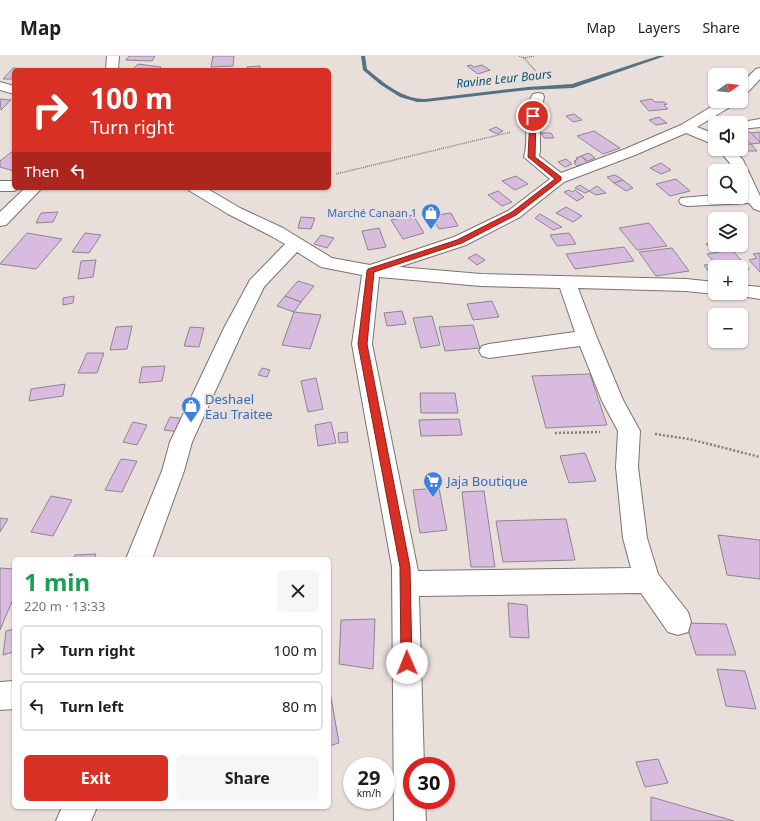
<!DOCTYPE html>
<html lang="en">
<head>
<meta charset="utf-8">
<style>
	:root { --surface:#fff; --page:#f6f6f6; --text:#202124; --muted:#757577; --line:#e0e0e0; --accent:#d93025 }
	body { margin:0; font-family:"Noto Sans",sans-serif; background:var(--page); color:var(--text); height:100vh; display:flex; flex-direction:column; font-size:15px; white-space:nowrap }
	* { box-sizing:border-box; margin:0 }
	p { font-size:13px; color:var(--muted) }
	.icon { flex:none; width:22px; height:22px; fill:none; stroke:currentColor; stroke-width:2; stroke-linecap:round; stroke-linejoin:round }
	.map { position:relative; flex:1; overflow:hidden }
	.drawer { position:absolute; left:12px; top:501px; width:319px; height:252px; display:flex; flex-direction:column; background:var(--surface); border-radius:6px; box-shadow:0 1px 3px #0004 }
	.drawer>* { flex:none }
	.hud { position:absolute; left:12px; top:12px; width:319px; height:122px; border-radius:6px; box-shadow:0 1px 3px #0004; background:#d93025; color:#fff; overflow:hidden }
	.needle { width:26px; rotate:76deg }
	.tools { position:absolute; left:708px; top:12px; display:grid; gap:8px }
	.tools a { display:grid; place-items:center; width:40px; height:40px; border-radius:6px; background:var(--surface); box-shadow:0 1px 3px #0004; font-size:20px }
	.speed { position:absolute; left:343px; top:701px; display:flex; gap:8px; font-size:20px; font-weight:700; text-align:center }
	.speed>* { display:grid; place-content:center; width:52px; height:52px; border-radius:50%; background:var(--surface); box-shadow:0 1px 3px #0004; line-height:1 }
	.speed small { font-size:10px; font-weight:400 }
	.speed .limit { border:6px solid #d22; background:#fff; color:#111 }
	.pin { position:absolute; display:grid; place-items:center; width:34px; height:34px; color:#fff; margin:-17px; border:2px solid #fff; border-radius:50%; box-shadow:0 1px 4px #0007 }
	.me { position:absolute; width:44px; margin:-22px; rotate:359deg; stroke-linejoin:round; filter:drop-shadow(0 0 3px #0008) }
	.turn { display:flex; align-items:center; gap:14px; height:84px; padding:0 12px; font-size:18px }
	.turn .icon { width:52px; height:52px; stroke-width:2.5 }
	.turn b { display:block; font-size:28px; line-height:34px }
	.then { display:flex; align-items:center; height:38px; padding:0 12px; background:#0003; gap:8px; font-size:15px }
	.round { display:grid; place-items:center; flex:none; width:42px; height:42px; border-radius:6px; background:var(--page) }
	.overview { display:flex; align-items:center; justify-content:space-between; height:68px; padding:0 12px }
	h1 { font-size:24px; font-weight:700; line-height:30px; color:#1e9e55 }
	.cta { display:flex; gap:8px; margin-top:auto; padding:8px 12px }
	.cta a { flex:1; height:46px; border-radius:6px; background:var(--accent); color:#fff; font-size:16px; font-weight:700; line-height:46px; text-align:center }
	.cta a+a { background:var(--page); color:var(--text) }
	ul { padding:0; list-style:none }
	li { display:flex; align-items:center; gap:12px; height:50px; margin:0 8px 6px; padding:0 4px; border:2px solid var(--line); border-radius:6px }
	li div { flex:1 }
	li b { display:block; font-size:15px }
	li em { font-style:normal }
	header { display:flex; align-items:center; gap:24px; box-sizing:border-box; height:56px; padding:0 20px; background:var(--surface); border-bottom:1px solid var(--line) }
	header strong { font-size:19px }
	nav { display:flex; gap:22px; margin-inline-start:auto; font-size:14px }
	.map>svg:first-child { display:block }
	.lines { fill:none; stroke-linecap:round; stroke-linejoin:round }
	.stream { fill:#567184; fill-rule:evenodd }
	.building { fill:#dabbe0; stroke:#8c868d }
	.minor-casing { stroke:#7c7370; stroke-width:2 }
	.path-far1 { stroke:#837d7a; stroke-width:1.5; stroke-dasharray:1 1; stroke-linecap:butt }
	.path { stroke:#837d7a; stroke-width:2.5; stroke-dasharray:2 2; stroke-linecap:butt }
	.minor { fill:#fff; fill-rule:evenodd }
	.route { fill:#d93025; stroke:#8d1f18 }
	.labels { text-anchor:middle; stroke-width:4; stroke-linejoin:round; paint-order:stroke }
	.far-shop-label { font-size:11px; fill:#366cbe; stroke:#e8deda; text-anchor:end }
	.far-water-label { font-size:12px; font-style:italic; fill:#0a5379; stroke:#e8deda }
	.shop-label { font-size:13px; fill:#366cbe; stroke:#e8deda; text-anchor:start }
</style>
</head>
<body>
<header>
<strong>Map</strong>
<nav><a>Map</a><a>Layers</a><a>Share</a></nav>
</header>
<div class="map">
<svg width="760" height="765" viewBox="0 0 760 765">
	<rect width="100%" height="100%" fill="#e8deda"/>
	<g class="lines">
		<path class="stream" d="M 361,0 L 365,0 L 367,13 C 384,27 402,43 425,43 L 528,31 L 572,28 L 658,0 L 665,0 L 573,32 L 528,34 L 425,46 L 417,46 L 400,41 L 381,29 L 363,14 Z"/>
	</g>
	<g class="building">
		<path d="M 129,0 L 155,0 L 152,5 L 126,4 Z"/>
		<path d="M 213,0 L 234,0 L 233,10 L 211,11 Z"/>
		<path d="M 138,8 L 161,11 L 158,14 L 132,14 Z"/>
		<path d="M 471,9 L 474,11 L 482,9 L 490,14 L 478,18 L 467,10 Z"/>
		<path d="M 260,10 L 260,14 L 247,14 L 247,11 Z"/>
		<path d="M 13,12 L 32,13 L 14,14 L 14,23 L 3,23 Z"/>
		<path d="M 0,43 L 11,44 L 1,54 Z"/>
		<path d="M 652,43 L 655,46 L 664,46 L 667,48 L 664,49 L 668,53 L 649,55 L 640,45 Z"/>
		<path d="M 574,58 L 582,64 L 573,66 L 566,60 Z"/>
		<path d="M 659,61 L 667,67 L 656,69 L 649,64 Z"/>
		<path d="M 496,71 L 503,75 L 497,78 L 489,74 Z"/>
		<path d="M 594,75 L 620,92 L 603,98 L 577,80 Z"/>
		<path d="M 750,76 L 760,86 L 760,87 L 751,88 L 741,77 Z"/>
		<path d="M 759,76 L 760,77 L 760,86 L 751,77 Z"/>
		<path d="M 541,77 L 551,77 L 554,82 L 544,82 Z"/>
		<path d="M 741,88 L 751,88 L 757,95 L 737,95 L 735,93 L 741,93 Z"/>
		<path d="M 14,94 L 14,115 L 0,111 L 0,105 Z"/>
		<path d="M 589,97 L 595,102 L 588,105 L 581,100 Z"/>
		<path d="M 581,100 L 588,107 L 577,110 L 574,107 L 576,106 L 574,105 L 578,103 L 576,102 Z"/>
		<path d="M 566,103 L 572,108 L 565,111 L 558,106 Z"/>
		<path d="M 661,107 L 671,114 L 661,118 L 650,112 Z"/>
		<path d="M 615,119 L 623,124 L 614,127 L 607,121 Z"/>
		<path d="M 516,120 L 528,128 L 515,134 L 502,125 Z"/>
		<path d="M 676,123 L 690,135 L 670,140 L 656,128 Z"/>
		<path d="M 623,124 L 633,132 L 626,135 L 614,127 Z"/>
		<path d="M 580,129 L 589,135 L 585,137 L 575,132 Z"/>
		<path d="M 597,130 L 606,137 L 596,139 L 589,135 Z"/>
		<path d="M 569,134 L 572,136 L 575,134 L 584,141 L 577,145 L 564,136 Z"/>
		<path d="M 498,135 L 512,146 L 502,150 L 488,139 Z"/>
		<path d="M 566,151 L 582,160 L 573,166 L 556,157 Z"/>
		<path d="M 58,156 L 53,166 L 36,167 L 41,157 Z"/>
		<path d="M 451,157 L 458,170 L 439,173 L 431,160 Z"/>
		<path d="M 540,158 L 562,171 L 553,174 L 535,162 Z"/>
		<path d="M 413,159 L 424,177 L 403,183 L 391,164 Z"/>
		<path d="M 301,161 L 315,162 L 311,173 L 298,172 Z"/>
		<path d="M 649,167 L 667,190 L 637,194 L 619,172 Z"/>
		<path d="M 379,172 L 386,191 L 368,194 L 362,175 Z"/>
		<path d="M 27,177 L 62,183 L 36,213 L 0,208 Z"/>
		<path d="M 85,177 L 101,179 L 89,197 L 72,196 Z"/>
		<path d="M 569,177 L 576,188 L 557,190 L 550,179 Z"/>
		<path d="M 321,179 L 334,182 L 327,192 L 314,188 Z"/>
		<path d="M 715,186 L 715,189 L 719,189 L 722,192 L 716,196 L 706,188 Z"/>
		<path d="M 624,191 L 634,205 L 575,213 L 566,198 Z"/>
		<path d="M 672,192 L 689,215 L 656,220 L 639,196 Z"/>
		<path d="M 732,194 L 749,213 L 741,214 L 741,211 L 718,211 L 707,198 Z"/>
		<path d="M 760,197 L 760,216 L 749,204 L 757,202 L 753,198 Z"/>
		<path d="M 476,198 L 485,204 L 477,209 L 468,202 Z"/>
		<path d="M 96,204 L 93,221 L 78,223 L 81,205 Z"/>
		<path d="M 713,208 L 716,211 L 715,214 L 709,216 L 704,209 Z"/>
		<path d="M 298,225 L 314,230 L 301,246 L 285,240 Z"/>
		<path d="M 74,240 L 73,247 L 63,249 L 63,242 Z"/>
		<path d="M 285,240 L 301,246 L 294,256 L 277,250 Z"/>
		<path d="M 492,245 L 499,261 L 473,264 L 467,248 Z"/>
		<path d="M 402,255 L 406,268 L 387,270 L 384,257 Z"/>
		<path d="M 294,256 L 321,259 L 310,293 L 282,289 Z"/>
		<path d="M 432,260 L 440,289 L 421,292 L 413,262 Z"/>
		<path d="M 473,269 L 480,292 L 445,295 L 439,271 Z"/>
		<path d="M 132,270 L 127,293 L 110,294 L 116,271 Z"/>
		<path d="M 190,271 L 204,272 L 199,291 L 184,290 Z"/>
		<path d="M 87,297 L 104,297 L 97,317 L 78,317 Z"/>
		<path d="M 165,310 L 162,325 L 139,327 L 142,311 Z"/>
		<path d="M 262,312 L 270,314 L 267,321 L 258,319 Z"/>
		<path d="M 590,318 L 607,369 L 546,372 L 532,320 Z"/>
		<path d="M 316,322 L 323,353 L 308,356 L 301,325 Z"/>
		<path d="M 65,328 L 63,340 L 29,345 L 31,333 Z"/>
		<path d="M 420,337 L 455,337 L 458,357 L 421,357 Z"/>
		<path d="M 170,361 L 186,363 L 180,376 L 164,374 Z"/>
		<path d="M 459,363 L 462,379 L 421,380 L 419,364 Z"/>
		<path d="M 133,366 L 147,369 L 137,389 L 123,386 Z"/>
		<path d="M 331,366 L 336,387 L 318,390 L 315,369 Z"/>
		<path d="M 347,376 L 348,386 L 339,387 L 338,377 Z"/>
		<path d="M 585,397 L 596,425 L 569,427 L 560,400 Z"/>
		<path d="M 121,403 L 137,405 L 122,436 L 105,434 Z"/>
		<path d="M 439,432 L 447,474 L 420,477 L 413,434 Z"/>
		<path d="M 484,435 L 495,511 L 471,511 L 462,436 Z"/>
		<path d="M 51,440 L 72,444 L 53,480 L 31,476 Z"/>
		<path d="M 0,462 L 8,463 L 0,476 Z"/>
		<path d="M 566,463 L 575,504 L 503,506 L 496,465 Z"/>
		<path d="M 718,479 L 760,484 L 760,523 L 727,519 Z"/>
		<path d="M 96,498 L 94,503 L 73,503 L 75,499 Z"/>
		<path d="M 0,512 L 14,513 L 14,541 L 0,574 Z"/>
		<path d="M 508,547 L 527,549 L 529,582 L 510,581 Z"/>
		<path d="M 375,563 L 373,613 L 339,608 L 341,564 Z"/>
		<path d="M 686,567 L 726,568 L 736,599 L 696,599 Z"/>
		<path d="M 14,573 L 14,596 L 3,599 L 6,575 Z"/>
		<path d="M 717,613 L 745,615 L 756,653 L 726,650 Z"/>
		<path d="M 329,630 L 339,687 L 329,690 Z"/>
		<path d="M 658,703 L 668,727 L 645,731 L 636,706 Z"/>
		<path d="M 651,741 L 734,765 L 651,765 Z"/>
	</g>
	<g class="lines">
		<g class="minor-casing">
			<g id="minor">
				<path d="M 107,0 L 119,0 L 118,14 L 106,14 Z"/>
				<path d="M 760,12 L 760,23 L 746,38 L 741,39 L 741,28 L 756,13 Z"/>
				<path d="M 0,26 L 14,30 L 14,38 L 0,34 Z"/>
				<path d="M 538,37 L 543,38 L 544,41 L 540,60 L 540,94 L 539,100 L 561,117 L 625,93 L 681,69 L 721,45 L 737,45 L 735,48 L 697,71 L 715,78 L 715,89 L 686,77 L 635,99 L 564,126 L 520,161 L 466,189 L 399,211 L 481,218 L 686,223 L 715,226 L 715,237 L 719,237 L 715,238 L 686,235 L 578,232 L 597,282 L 623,344 L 640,375 L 638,411 L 647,482 L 658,518 L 688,556 L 691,566 L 688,576 L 678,579 L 668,576 L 641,537 L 419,540 L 424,710 L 412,710 L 412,744 L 425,744 L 426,765 L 394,765 L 392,511 L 352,288 L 362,219 L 321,211 L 297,196 L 264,231 L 244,272 L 192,386 L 184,415 L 152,503 L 126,503 L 162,415 L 170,386 L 224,272 L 250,224 L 285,188 L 271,180 L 228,158 L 190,135 L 187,132 L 206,132 L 240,152 L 283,172 L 332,202 L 370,209 L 454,181 L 508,155 L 550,123 L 524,101 C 530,81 521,56 533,38 ZM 379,221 L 481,230 L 560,232 L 575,276 L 489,288 L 482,290 L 479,295 L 482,300 L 489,302 L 580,290 L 602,345 L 618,375 L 616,411 L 623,482 L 631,512 L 418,515 L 372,288 Z"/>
				<path d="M 760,63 L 760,71 L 741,73 L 741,67 L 736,67 Z"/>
				<path d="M 718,93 L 733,93 L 743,104 L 760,140 L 760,155 L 754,153 L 749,147 L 687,150 L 681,148 L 679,145 L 681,142 L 715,139 L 715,141 L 741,141 L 741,138 L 743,138 L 741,133 L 741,115 L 734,115 L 729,106 Z"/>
				<path d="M 0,125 L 14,125 L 14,132 L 20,132 L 14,135 L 0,135 Z"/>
				<path d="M 25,132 L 42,132 L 6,169 L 0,170 L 0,156 Z"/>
				<path d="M 741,229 L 760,231 L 760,243 L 735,239 L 733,237 L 741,237 Z"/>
				<path d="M 14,625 L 14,653 L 0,654 L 0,626 Z"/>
				<path d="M 62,751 L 97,751 L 91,765 L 56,765 Z"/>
			</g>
		</g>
		<g class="path-far1">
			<path d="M 519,0 L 524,2"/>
			<path d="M 534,0 L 524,2 L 541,21"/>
			<path d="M 336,118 L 511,76"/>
		</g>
		<g class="path">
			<path d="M 555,377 L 600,376"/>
			<path d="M 655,378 L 689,383 L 760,401"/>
		</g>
		<use href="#minor" class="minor"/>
	</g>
	<path class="route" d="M 533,58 L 536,60 L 535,101 L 561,121 L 561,124 L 516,159 L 462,187 L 374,216 L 367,288 L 410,511 L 412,607 L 411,611 L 407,613 L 403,611 L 401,607 L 400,511 L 358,288 L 367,215 L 368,213 L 457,184 L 512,156 L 555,123 L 528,101 L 530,60 Z"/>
	<defs>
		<g id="shop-pin" transform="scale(1)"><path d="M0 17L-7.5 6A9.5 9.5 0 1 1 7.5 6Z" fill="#3f7fe0" stroke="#e8deda"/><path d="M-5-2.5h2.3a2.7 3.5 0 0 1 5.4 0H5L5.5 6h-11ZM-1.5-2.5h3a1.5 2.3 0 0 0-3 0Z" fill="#fff"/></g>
		<g id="supermarket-pin" transform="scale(1)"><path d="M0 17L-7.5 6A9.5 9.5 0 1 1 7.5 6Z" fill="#3f7fe0" stroke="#e8deda"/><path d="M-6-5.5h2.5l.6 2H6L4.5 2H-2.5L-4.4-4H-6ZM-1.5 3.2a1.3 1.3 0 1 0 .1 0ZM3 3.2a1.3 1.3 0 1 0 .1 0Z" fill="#fff"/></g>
	</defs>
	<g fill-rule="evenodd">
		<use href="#shop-pin" x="431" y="157"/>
		<use href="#shop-pin" x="191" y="350"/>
		<use href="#supermarket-pin" x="433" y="425"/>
	</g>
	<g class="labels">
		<g class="far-shop-label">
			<text x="417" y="161">Marché Canaan 1</text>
		</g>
		<g class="far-water-label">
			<text transform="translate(504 23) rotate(-6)" y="4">Ravine Leur Bours</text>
		</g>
		<g class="shop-label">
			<text x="205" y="348">Deshael<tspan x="205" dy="15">Eau Traitee</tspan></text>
			<text x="447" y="430">Jaja Boutique</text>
		</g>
	</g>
</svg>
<div class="tools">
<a><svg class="needle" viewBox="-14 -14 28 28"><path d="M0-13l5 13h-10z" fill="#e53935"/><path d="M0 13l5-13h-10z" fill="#757577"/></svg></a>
<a><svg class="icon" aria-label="sound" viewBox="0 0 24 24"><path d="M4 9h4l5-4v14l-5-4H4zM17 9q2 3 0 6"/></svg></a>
<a><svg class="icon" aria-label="search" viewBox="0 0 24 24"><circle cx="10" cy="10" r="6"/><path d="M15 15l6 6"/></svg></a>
<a><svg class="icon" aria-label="layers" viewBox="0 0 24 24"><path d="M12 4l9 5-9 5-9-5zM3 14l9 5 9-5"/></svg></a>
<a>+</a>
<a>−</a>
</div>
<div class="speed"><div>29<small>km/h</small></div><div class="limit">30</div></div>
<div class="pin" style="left:533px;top:60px;background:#d93025"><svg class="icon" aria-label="arrive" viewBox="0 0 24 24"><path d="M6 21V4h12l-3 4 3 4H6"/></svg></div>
<svg class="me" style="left:407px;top:607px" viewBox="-20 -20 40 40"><circle r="19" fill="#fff"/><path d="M0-13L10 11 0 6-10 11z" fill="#d93025"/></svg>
<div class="hud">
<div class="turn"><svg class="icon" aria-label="right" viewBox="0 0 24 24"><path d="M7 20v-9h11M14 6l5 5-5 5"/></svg><div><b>100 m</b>Turn right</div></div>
<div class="then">Then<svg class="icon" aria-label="left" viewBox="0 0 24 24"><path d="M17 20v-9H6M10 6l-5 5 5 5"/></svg></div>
</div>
<section class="drawer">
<div class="overview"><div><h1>1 min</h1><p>220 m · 13:33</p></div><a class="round"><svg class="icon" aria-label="close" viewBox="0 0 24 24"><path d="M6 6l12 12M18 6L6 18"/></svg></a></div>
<ul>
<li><svg class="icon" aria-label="right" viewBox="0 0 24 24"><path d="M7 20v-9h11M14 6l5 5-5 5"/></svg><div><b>Turn right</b></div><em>100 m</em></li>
<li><svg class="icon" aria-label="left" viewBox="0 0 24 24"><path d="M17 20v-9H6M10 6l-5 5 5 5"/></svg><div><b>Turn left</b></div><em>80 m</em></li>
</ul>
<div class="cta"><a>Exit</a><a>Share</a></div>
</section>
</div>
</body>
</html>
